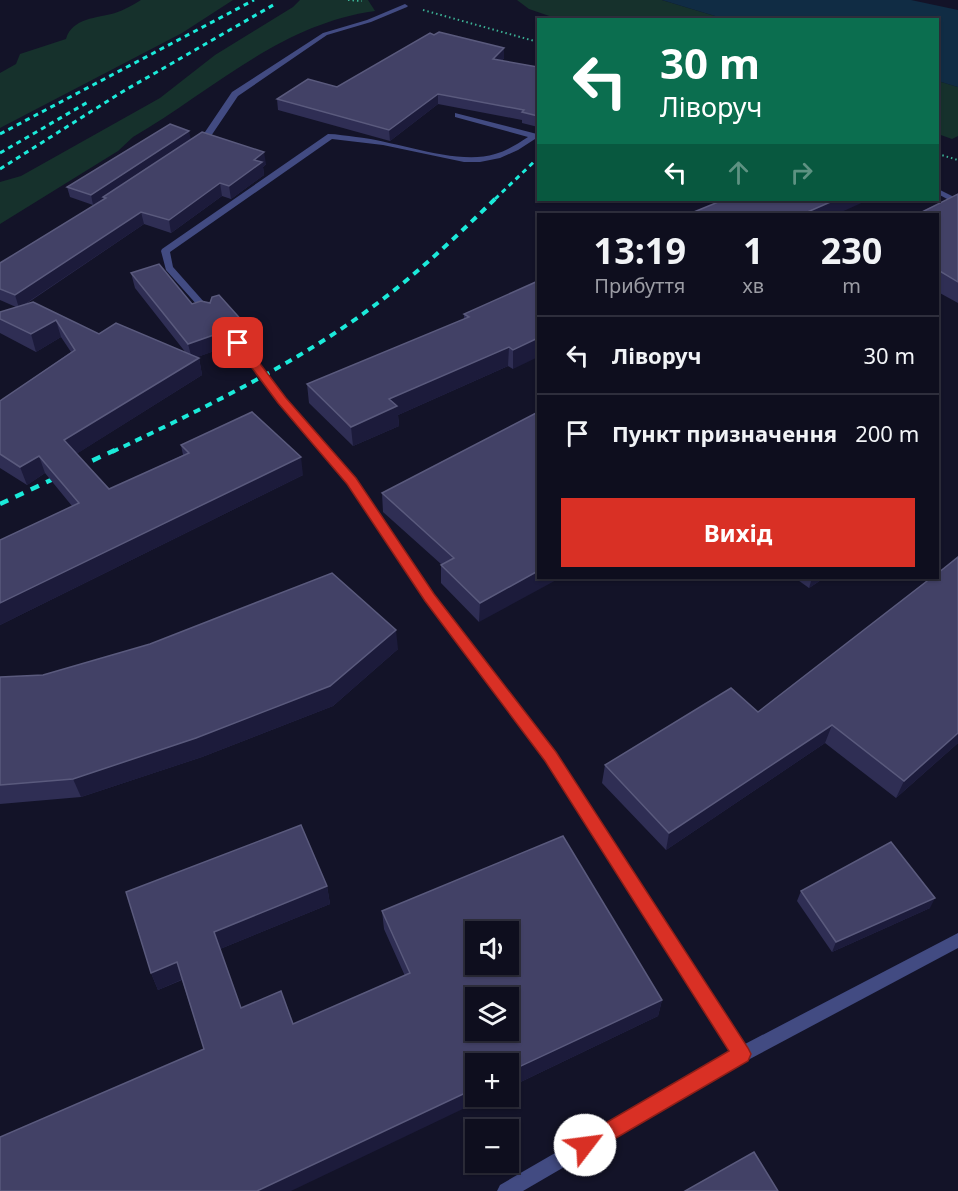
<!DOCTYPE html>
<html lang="uk">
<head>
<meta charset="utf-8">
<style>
	:root { --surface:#0e0e1e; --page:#171727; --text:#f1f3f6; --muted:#9b9ca4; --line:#2e2e3c; --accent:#d93025 }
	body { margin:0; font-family:"Noto Sans",sans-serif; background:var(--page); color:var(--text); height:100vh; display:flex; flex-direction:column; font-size:22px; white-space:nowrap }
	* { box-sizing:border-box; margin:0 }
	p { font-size:20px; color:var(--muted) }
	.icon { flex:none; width:33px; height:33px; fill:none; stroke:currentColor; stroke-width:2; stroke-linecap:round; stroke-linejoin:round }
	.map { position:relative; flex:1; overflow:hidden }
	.details { position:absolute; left:537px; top:213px; width:402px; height:366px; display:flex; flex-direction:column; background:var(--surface); border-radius:0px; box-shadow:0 2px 4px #0004,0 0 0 2px var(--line) }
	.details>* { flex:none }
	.guide { position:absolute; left:537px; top:18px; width:402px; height:183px; border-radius:0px; box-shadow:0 2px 4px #0004,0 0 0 2px var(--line); background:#0b6e4f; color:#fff; overflow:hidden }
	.fabs { position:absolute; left:465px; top:921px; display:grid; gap:12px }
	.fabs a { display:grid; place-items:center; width:54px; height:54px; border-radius:0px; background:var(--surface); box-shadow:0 2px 4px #0004,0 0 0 2px var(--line); font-size:30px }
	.pin { position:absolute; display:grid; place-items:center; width:51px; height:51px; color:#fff; margin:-26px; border-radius:12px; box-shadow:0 3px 9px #0006 }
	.me { position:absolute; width:66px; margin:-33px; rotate:60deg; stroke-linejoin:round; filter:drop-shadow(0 0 4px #0008) }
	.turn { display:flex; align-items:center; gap:21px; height:126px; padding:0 24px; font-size:27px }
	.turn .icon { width:78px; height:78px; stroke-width:2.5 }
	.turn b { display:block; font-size:42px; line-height:51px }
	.lanes { display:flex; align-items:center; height:57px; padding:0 24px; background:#0003; justify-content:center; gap:30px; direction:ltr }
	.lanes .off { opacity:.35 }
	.eta { display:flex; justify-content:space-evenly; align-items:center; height:102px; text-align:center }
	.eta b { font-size:36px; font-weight:700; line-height:42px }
	.cta { display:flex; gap:12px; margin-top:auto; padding:12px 24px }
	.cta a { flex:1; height:69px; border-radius:0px; background:var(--accent); color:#fff; font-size:24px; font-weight:700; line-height:69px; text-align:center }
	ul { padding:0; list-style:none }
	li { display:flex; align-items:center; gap:18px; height:78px; padding:0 24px; border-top:2px solid var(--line) }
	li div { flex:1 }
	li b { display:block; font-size:22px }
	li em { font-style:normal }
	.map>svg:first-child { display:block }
	.green { fill:#16312c }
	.water { fill:#102c44 }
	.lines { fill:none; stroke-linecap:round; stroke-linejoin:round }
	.path { stroke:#3cb195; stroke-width:2; stroke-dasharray:1.5 3; stroke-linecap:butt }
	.lane { fill:#424b82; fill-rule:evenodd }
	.rail-far2 { stroke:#1beada; stroke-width:3; stroke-dasharray:5 4.5; stroke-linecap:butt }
	.rail-far1 { stroke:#1beada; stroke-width:4; stroke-dasharray:7 6; stroke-linecap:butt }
	.rail { stroke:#1beada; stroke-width:4.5; stroke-dasharray:9 8; stroke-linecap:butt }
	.wall { fill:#2f2e54 }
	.shaded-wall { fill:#1c1b3b }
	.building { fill:#424166; stroke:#5a5a7d; stroke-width:1.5; fill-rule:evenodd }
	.route { fill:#d93025; stroke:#8d1f18; stroke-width:1.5 }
</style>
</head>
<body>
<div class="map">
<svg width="958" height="1191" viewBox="0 0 958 1191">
	<rect width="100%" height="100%" fill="#131328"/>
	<g class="green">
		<path d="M 141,0 L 233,0 L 182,33 L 0,128 L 0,73 L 16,64 L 20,54 L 66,39 C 72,18 97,18 115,13 C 124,10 133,5 141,0 Z"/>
		<path d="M 300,0 L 368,0 L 375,11 C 280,24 212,91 133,137 L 118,151 L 0,224 L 0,182 L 21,176 L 160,98 L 215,55 L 293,7 Z"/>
		<path d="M 517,0 L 662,0 L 725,19 L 558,19 L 529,9 Z"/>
		<path d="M 938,81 L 958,87 L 958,136 L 952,139 L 938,134 Z"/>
	</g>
	<path class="water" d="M 662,0 L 911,0 L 958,10 L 958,87 L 938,81 L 938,20 L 725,19 Z"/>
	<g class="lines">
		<g class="path">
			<path d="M 348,0 L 362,1"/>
			<path d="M 423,10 L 538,42"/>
			<path d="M 938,154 L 958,160"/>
		</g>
		<g class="lane">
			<path d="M 405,4 L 408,6 L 407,7 L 371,22 L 327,35 L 238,96 L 209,139 L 200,146 L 193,144 L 203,135 L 232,92 L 323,33 L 367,20 Z"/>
			<path d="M 455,113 L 537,134 L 538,139 L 535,139 L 518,150 L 500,158 L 480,162 L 464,162 L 383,145 L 332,139 L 170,252 L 173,267 L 212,311 L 212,315 L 206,315 L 166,270 L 161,251 L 162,249 L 328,134 C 337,134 347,136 356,137 C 397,141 457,166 495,154 C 507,151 517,144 528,137 L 455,117 Z"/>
			<path d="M 938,189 L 958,199 L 958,205 L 938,194 Z"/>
			<path d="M 239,340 L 242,341 L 286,399 L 355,478 L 433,594 L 556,752 L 745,1044 L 958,933 L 958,948 L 748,1060 L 523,1191 L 497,1191 L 500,1185 L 731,1051 L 546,760 L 425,600 L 347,484 L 278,403 L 236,345 L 236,341 Z"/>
		</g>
		<g class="rail-far2">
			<path d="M 0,134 L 254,0"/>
			<path d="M 0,153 L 88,102"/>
			<path d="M 0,169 L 122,92 L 275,4"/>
			<path d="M 495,199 L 538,158"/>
		</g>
		<path class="rail-far1" d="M 112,452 C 200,410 292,366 371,308 C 416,275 457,236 497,197"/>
		<path class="rail" d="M 0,504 L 115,450"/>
	</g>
	<g class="wall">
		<path d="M 504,48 L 504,58 L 502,61 L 538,67 L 538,127 L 522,123 L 522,120 L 438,104 L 390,141 L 278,110 L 277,99 L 337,87 Z"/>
		<path d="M 191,140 L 266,164 L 263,167 L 264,175 L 231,199 L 222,196 L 171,233 L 144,224 L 26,304 L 99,334 L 186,353 L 135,288 L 131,273 L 192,304 L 245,324 L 247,340 L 235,339 L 234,344 L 197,357 L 199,358 L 202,375 L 76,454 L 109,489 L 183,455 L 181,445 L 303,475 L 0,625 L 0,540 L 72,506 L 45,473 L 27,485 L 0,468 L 0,401 L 71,352 L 61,337 L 36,352 L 0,333 L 0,312 L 16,307 L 0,300 L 0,263 L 104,199 L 93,205 L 70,197 L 67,187 Z"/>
		<path d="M 958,194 L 958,303 L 938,292 L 938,214 Z"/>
		<path d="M 538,281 L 513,369 L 508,366 L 398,415 L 399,426 L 353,446 L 309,403 L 307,384 L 464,319 L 464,314 Z"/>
		<path d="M 538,412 L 479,622 L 441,583 L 441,564 L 383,512 L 382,493 Z"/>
		<path d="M 958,557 L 958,743 L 896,798 L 825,743 L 666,850 L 602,783 L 605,765 L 758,712 Z"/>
		<path d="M 795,578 L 824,578 L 809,588 Z"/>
		<path d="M 398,649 L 333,706 L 202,757 L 81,797 L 0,804 L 0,677 L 43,675 Z"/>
		<path d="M 327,886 L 330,904 L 220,949 L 241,1008 L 293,1024 L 405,976 L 384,929 L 382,911 L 662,1000 L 658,1016 L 508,1088 L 508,1064 L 204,1049 L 182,980 L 158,990 L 151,973 Z"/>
		<path d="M 801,891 L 930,908 L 832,952 L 797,901 Z"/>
	</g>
	<g class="shaded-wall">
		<path d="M 504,48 L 504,58 L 493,70 L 493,59 Z"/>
		<path d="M 438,94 L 438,104 L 390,141 L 389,130 Z"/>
		<path d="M 189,131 L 191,140 L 103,197 L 104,198 L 93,205 L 91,195 Z"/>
		<path d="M 264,152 L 266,164 L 263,167 L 264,175 L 231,199 L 229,186 L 254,160 Z"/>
		<path d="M 220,183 L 222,196 L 171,233 L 169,220 Z"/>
		<path d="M 835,200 L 868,200 L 837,214 L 803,214 Z"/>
		<path d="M 141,212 L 144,224 L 19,308 L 15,295 Z"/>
		<path d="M 56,320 L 61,337 L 36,352 L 31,334 Z"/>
		<path d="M 233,324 L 235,339 L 234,344 L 192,359 L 188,344 Z"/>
		<path d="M 538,338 L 538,357 L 513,369 L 513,350 Z"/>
		<path d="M 509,347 L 508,366 L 398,415 L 399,426 L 353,446 L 351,427 L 389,399 Z"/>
		<path d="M 199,358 L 202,375 L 70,458 L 64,440 Z"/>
		<path d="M 39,456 L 45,473 L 27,485 L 20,467 Z"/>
		<path d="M 301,457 L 303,475 L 0,625 L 0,603 Z"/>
		<path d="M 538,571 L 538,578 L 560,578 L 479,622 L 480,603 Z"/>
		<path d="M 812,578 L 824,578 L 809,588 Z"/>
		<path d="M 396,630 L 398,649 L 333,706 L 202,757 L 81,797 L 73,779 Z"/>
		<path d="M 832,725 L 825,743 L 666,850 L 669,833 Z"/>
		<path d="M 958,733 L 958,743 L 896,798 L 904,781 Z"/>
		<path d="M 327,886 L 330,904 L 220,949 L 214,932 Z"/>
		<path d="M 935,898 L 930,908 L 832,952 L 836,942 Z"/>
		<path d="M 177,962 L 183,979 L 158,990 L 151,973 Z"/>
		<path d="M 662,1000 L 658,1016 L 508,1088 L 508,1072 Z"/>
		<path d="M 476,1088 L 476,1096 L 490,1096 L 291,1191 L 257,1191 Z"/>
	</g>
	<g class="building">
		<path d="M 439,32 L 504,48 L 493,59 L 538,67 L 537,71 L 538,71 L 538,116 L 522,112 L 524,110 L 438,94 L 389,130 L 277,99 L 308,79 L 337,87 L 430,33 L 434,35 Z"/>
		<path d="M 170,124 L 189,131 L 91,195 L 67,187 Z"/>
		<path d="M 202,132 L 264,152 L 254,160 L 262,162 L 229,186 L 220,183 L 169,220 L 141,212 L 15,295 L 0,289 L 0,263 L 106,198 L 103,197 Z"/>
		<path d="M 958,194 L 958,282 L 938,270 L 938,214 L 918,214 Z"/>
		<path d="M 723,200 L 835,200 L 803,214 L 689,214 Z"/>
		<path d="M 159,264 L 192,304 L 201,301 L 210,303 L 212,297 L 219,295 L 245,324 L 233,324 L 231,329 L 188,344 L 131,273 Z"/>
		<path d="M 538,281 L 538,338 L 513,350 L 509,347 L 389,399 L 397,406 L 351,427 L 307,384 L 469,317 L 464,314 Z"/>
		<path d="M 33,302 L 99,334 L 116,323 L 199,358 L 64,440 L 109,489 L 189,453 L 181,445 L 252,412 L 301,457 L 0,603 L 0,540 L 79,503 L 39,456 L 20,467 L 0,454 L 0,401 L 75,350 L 56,320 L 31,334 L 0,319 L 0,312 Z"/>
		<path d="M 538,412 L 538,571 L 480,603 L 441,565 L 454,558 L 382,493 Z"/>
		<path d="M 958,557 L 958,733 L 904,781 L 832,725 L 669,833 L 605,765 L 731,688 L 758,712 L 931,578 L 938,578 L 938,573 Z"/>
		<path d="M 332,573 L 396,630 L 330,686 L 196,738 L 73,779 L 0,785 L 0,677 L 43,675 L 150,644 Z"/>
		<path d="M 301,825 L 327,886 L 214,932 L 241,1008 L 281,991 L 293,1024 L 410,973 L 382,911 L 563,836 L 662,1000 L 508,1072 L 508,1064 L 476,1064 L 476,1088 L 257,1191 L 0,1191 L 0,1137 L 204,1049 L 177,962 L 151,973 L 126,892 ZM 476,932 L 508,932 L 508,964 L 476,964 ZM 476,998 L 508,998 L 508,1030 L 476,1030 Z"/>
		<path d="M 891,842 L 935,898 L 836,942 L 801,891 Z"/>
		<path d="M 754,1152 L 778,1191 L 685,1191 Z"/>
	</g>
	<path class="route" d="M 238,339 L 242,340 L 286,398 L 356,478 L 434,594 L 556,752 L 748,1048 L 751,1054 L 748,1061 L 592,1152 L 585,1155 L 578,1152 L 575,1145 L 578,1139 L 729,1051 L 545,761 L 425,601 L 347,484 L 278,403 L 235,345 L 235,340 Z"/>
</svg>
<div class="fabs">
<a><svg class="icon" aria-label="sound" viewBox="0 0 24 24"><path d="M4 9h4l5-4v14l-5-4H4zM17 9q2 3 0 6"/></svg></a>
<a><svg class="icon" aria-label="layers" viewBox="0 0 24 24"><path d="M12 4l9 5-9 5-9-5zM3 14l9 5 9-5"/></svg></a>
<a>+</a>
<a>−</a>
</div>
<div class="pin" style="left:238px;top:343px;background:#d93025"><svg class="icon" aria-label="arrive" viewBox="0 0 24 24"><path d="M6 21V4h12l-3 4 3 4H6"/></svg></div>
<svg class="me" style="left:585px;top:1145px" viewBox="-20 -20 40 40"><circle r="19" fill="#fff"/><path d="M0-13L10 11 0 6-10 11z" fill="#d93025"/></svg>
<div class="guide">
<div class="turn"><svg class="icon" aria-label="left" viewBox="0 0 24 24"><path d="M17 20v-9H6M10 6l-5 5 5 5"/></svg><div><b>30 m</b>Ліворуч</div></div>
<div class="lanes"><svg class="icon" aria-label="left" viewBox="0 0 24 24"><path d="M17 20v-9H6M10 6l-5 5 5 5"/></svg><svg class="icon off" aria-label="ahead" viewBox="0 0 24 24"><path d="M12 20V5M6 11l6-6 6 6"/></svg><svg class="icon off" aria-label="right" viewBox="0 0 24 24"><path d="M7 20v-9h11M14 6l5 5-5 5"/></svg></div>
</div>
<section class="details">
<div class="eta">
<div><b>13:19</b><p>Прибуття</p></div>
<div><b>1</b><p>хв</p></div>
<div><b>230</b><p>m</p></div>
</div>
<ul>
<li><svg class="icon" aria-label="left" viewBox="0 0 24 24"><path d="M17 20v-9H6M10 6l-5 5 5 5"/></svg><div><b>Ліворуч</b></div><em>30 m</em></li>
<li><svg class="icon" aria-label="arrive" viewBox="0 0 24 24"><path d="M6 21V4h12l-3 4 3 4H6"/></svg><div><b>Пункт призначення</b></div><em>200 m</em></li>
</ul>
<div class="cta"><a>Вихід</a></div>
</section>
</div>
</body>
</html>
